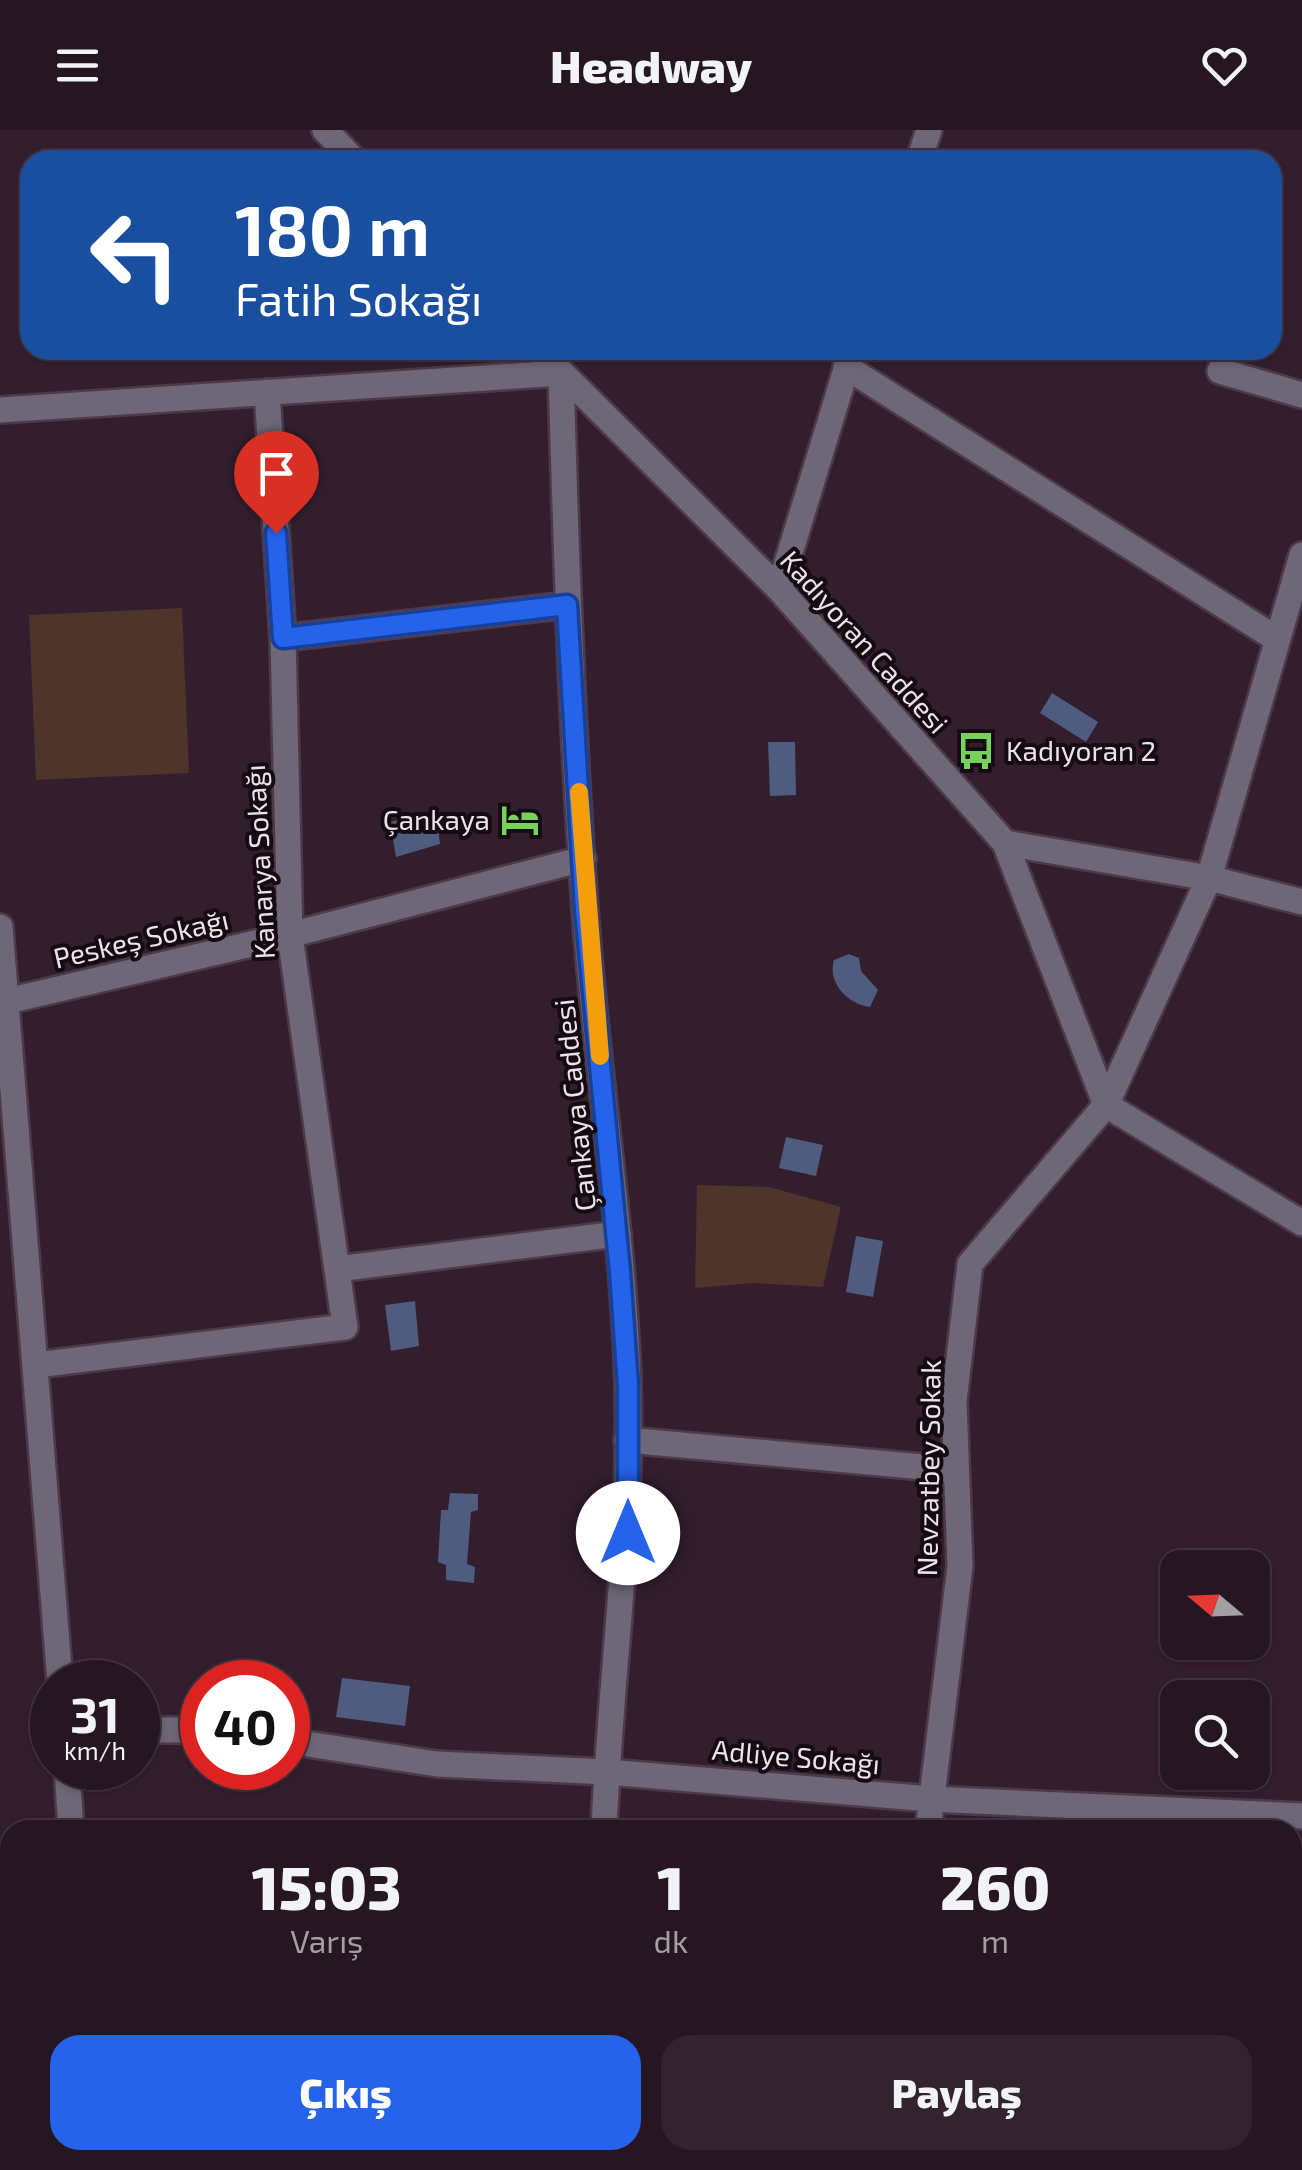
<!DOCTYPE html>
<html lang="tr">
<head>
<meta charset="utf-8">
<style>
	:root { --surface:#261622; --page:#32232f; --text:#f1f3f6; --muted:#a49fa5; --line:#423540; --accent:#2563eb }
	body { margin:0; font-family:"Exo 2",sans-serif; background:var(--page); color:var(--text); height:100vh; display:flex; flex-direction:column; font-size:38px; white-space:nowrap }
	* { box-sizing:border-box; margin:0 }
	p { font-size:32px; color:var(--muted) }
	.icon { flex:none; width:55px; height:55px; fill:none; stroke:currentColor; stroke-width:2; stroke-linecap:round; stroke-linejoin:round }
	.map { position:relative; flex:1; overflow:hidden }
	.panel { position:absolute; left:0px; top:1690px; width:1302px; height:350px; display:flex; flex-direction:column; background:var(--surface); border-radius:30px 30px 0 0; box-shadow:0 2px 8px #0004,0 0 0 2px var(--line) }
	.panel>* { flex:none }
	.hud { position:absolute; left:20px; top:20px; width:1262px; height:210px; border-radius:30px; box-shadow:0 2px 8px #0004,0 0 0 2px var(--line); background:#1a4fa0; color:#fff; overflow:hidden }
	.needle { width:65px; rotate:289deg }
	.fabs { position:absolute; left:1160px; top:1420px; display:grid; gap:20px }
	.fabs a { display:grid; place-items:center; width:110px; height:110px; border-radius:20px; background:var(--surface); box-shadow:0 2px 8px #0004,0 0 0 2px var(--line); font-size:50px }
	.speed { position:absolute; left:30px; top:1530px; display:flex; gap:20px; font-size:50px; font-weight:700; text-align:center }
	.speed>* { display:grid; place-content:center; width:130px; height:130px; border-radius:50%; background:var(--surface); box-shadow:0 2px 8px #0004,0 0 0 2px var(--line); line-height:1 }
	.speed small { font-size:25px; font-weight:400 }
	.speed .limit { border:15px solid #d22; background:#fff; color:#111 }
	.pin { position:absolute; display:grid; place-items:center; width:85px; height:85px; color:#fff; margin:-102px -42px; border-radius:50% 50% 50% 0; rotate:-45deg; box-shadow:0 0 10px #0007 }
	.pin .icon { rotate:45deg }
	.me { position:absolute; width:110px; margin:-55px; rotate:0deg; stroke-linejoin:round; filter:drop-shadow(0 0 8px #0008) }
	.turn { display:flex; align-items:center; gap:35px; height:210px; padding:0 50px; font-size:45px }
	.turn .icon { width:130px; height:130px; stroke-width:2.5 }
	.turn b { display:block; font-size:70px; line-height:85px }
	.eta { display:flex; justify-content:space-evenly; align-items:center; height:170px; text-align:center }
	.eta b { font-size:60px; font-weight:800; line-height:70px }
	.action { display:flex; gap:20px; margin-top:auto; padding:20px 50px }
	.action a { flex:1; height:115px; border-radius:30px; background:var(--accent); color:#fff; font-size:40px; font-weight:800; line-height:115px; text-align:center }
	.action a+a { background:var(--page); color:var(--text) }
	header { display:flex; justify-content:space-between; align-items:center; height:130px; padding:0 50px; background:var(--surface); font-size:45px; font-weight:800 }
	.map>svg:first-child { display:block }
	.green { fill:#4e342a }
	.water { fill:#4f5b7f }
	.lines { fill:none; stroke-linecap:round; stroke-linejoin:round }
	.minor-casing { stroke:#4d3948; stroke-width:30 }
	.minor { stroke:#6d6778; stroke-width:25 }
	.route-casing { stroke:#184099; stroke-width:25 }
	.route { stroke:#2563eb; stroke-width:18 }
	.slow { stroke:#f59e0b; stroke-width:18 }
	.labels { text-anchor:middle; stroke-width:8; stroke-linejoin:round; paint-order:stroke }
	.street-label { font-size:28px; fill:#efe1eb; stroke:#150b12 }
	.poi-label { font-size:28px; fill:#efe1eb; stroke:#150b12; text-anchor:start }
</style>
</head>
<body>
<header><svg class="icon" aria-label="menu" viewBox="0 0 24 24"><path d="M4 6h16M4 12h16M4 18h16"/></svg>Headway<svg class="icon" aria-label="heart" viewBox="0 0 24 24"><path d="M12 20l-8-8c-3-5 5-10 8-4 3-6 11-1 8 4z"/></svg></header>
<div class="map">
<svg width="1302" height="2040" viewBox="0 0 1302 2040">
	<rect width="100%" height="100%" fill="#331e2e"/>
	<g class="green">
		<path d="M 182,478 L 189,643 L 36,650 L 29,485 Z"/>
		<path d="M 697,1055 L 769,1057 L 841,1077 L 823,1157 L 753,1153 L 695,1158 Z"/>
	</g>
	<g class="water">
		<path d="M 1052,563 L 1098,592 L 1086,612 L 1040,583 Z"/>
		<path d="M 768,612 L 795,612 L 796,665 L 770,666 Z"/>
		<path d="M 436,682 L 440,714 L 396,727 L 390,692 Z"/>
		<path d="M 849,824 L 859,828 L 861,841 L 878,860 L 870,877 C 847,874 827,852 834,830 Z"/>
		<path d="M 786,1007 L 823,1015 L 816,1046 L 779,1038 Z"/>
		<path d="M 856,1106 L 883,1111 L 873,1167 L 846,1162 Z"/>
		<path d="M 415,1171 L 419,1216 L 391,1221 L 385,1175 Z"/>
		<path d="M 450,1363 L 478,1364 L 478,1380 L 471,1382 L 467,1434 L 475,1437 L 474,1453 L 446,1450 L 446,1435 L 438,1432 L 441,1380 L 448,1380 Z"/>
		<path d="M 342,1548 L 410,1556 L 405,1596 L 336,1587 Z"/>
	</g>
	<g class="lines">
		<g class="minor-casing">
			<g id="minor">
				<path d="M 325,0 L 354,30"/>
				<path d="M 919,30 L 929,0"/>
				<path d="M 539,220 L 779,459 L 1005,713 L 1106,975"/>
				<path d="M 846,237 L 1275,508"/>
				<path d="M 1220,241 L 1302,265"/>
				<path d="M 561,243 C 566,422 572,601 585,779 C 596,938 623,1095 628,1254 C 632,1404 610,1551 604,1700"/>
				<path d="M 0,280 L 561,243"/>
				<path d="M 779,459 L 852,220"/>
				<path d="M 283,508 L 567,475"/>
				<path d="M 1005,713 L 1209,748 L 1302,772"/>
				<path d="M 0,797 L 60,1552"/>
				<path d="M 3,872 L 290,805 L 583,729"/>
				<path d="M 1106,975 L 1302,1093"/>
				<path d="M 337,1139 L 618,1104"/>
				<path d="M 36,1235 L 345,1197 L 290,805 L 283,508 L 267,262"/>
				<path d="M 627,1310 L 956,1340"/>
				<path d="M 138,1600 L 202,1600"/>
				<path d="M 288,1611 L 437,1634 L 607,1642 L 931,1669 L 1302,1686"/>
				<path d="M 67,1638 L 71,1700"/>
				<path d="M 928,1700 L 960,1436 L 954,1271 L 970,1134 L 1106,975 L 1209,748 L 1302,425"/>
				<path d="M 625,2030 L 626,2040"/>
				<path d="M 944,2030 L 945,2040"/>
			</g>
		</g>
		<use href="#minor" class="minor"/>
	</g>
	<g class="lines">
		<g class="route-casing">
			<path id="route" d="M 276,403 L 283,508 L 567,475 L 585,780 L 620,1142 L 628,1255 L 628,1403"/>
		</g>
		<use href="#route" class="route"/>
		<path class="slow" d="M 579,662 L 600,926"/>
	</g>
	<defs>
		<g id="bus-bare" transform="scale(3)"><path d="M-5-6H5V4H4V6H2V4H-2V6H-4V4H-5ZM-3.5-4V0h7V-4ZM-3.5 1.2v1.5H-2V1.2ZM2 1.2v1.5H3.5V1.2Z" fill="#77d259" stroke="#150b12" stroke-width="2.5" paint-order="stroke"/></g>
		<g id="hotel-bare" transform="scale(3)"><path d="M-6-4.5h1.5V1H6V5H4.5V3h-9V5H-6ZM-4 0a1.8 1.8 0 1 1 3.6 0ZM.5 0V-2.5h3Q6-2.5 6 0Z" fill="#77d259" stroke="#150b12" stroke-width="2.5" paint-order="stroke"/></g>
	</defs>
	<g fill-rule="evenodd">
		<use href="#bus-bare" x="976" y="621"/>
		<use href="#hotel-bare" x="520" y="690"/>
	</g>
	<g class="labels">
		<g class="street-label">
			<text transform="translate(864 512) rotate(48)" y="10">Kadıyoran Caddesi</text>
			<text transform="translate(260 732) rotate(-93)" y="10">Kanarya Sokağı</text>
			<text transform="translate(141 809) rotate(-13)" y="10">Peskeş Sokağı</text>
			<text transform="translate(575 975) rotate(-96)" y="10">Çankaya Caddesi</text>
			<text transform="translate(929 1338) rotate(-89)" y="10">Nevzatbey Sokak</text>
			<text transform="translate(796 1627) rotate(5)" y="10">Adliye Sokağı</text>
		</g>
		<g class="poi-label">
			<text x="1006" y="631">Kadıyoran 2</text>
			<text x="490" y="700" text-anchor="end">Çankaya</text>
		</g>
	</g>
</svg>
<div class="fabs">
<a><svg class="needle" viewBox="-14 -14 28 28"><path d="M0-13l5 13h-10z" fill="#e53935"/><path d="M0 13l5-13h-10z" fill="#a49fa5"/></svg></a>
<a><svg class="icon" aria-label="search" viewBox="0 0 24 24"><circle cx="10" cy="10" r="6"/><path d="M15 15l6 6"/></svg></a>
</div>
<div class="speed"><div>31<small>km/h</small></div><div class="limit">40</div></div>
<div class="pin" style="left:276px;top:403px;background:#d93025"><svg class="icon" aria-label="arrive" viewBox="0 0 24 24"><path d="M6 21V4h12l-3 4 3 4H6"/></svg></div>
<svg class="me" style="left:628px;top:1403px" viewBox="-20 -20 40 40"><circle r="19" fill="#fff"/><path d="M0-13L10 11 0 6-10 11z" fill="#2563eb"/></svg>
<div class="hud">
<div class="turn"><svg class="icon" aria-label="left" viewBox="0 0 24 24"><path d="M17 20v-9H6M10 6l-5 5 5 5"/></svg><div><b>180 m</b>Fatih Sokağı</div></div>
</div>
<section class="panel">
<div class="eta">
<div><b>15:03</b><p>Varış</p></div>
<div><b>1</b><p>dk</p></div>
<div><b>260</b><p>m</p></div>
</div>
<div class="action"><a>Çıkış</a><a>Paylaş</a></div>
</section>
</div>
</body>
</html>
